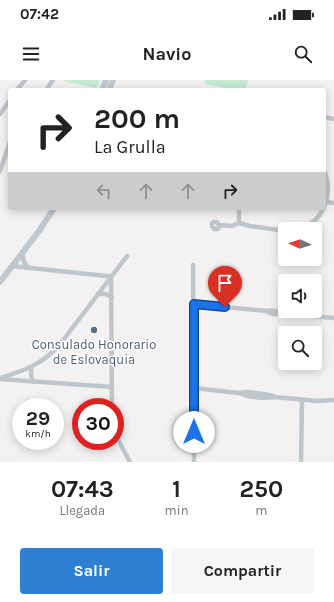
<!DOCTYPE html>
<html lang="es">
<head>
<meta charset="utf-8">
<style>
	:root { --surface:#fff; --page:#f6f6f6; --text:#222; --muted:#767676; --accent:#2d7fd1 }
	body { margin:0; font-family:Karla,sans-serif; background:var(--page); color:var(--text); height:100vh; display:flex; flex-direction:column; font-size:15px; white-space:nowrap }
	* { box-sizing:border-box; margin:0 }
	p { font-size:13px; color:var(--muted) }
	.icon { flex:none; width:22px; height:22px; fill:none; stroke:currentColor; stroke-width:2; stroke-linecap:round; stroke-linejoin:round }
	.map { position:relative; height:382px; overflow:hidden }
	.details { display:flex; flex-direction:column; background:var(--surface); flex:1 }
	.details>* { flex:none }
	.banner { position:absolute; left:8px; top:8px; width:318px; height:122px; border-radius:4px; box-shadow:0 2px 10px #0003; background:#fff; color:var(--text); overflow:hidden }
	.needle { width:26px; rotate:274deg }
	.controls { position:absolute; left:278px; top:142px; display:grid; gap:8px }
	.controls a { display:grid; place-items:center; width:44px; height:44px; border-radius:4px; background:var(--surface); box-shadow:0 2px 10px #0003; font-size:20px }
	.speed { position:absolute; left:12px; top:318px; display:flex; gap:8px; font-size:20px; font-weight:700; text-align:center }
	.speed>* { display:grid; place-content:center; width:52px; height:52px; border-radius:50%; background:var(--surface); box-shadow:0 2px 10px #0003; line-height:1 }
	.speed small { font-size:10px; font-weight:400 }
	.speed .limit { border:6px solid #d22; background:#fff; color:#111 }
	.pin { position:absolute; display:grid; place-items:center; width:34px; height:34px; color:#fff; margin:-41px -17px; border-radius:50% 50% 50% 0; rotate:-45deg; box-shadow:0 0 4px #0007 }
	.pin .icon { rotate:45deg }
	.me { position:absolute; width:44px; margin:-22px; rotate:0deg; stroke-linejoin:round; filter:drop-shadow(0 0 3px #0008) }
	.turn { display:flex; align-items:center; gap:14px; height:84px; padding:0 20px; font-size:18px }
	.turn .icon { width:52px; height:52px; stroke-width:2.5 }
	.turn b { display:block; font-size:28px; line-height:34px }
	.lanes { display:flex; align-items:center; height:38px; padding:0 20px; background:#0003; justify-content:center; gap:20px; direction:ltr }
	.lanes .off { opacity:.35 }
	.eta { display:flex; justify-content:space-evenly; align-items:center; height:68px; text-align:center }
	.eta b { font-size:24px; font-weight:700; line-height:28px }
	.action { display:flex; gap:8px; margin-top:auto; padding:8px 20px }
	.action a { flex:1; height:46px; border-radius:4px; background:var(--accent); color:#fff; font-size:16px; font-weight:700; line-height:46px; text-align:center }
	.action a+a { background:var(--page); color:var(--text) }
	.status { display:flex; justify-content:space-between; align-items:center; height:28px; padding:0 20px; background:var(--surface); direction:ltr }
	.status svg { height:11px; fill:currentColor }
	header { display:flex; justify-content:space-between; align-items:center; height:52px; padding:0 20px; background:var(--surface); font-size:18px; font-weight:700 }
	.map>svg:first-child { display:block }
	.green { fill:#c5ebd1 }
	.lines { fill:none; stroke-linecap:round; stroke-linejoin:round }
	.street { stroke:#bec6cc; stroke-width:4.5 }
	.secondary { stroke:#bfc8d0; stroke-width:6 }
	.route-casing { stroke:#114b97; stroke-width:10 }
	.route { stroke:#1a73e8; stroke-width:7 }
	.service-dot { fill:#5c6f8a; stroke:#fff; stroke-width:1.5 }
	.labels { text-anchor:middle; stroke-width:3; stroke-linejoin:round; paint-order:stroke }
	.service-label { font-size:13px; fill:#4e5e75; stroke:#fff }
</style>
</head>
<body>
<div class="status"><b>07:42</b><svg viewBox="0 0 49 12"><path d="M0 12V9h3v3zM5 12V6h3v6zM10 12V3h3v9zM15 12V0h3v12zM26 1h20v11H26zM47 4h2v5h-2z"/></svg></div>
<header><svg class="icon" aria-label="menu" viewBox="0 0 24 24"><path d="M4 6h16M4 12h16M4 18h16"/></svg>Navio<svg class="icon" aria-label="search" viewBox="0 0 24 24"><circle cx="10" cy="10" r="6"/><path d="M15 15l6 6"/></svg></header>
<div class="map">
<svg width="334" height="382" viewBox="0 0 334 382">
	<rect width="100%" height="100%" fill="#f3f1f1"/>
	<g class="green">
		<path d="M 64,0 L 100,0 L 97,8 L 66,2 Z"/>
		<path d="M 205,0 L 248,0 L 246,10 L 237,10 L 204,4 Z"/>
	</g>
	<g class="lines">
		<g class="street">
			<path d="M 17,10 L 25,0"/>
			<path d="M 46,10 L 53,0"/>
			<path d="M 0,34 L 10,20"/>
			<path d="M 324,37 L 334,39"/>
			<path d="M 0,91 L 10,62"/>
			<path d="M 327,122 L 334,123"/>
			<path d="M 239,128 L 239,143"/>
			<path d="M 219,145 L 219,148 L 217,149 L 214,149 L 212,146 L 212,143 L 214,142 L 217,142 L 219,145 L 232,146 L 239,143 L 250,146 L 285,151"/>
			<path d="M 301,149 C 324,140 334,113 324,91"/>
			<path d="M 22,173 L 24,182 L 28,188"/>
			<path d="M 193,185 L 194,382"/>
			<path d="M 12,186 L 106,196 L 111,197 L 112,327"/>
			<path d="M 98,214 L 106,214 L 112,217"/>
			<path d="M 193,224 L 266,231 C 272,230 276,230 281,233 L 334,238"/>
			<path d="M 266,231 C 272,235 275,235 281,233"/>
			<path d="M 31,287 L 31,295 L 33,302"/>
			<path d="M 0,298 C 24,291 45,283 61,263 L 127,176"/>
			<path d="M 0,299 L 112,307"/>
			<path d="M 194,308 L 239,313 L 247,312 L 263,314 L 274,316"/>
			<path d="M 239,313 L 247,316 L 263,318 L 275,317 L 317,321 L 334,320"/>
			<path d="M 115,354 L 130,382"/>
			<path d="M 301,382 L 302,320"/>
		</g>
		<g class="secondary">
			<path d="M 102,10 L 106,0"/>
			<path d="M 109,10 L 113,0"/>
			<path d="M 0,202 L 39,151 L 54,128"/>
		</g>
	</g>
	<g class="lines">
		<g class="route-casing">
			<path id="route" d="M 194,352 L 194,224 L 225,227"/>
		</g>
		<use href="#route" class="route"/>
	</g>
	<circle class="service-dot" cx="94" cy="250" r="4"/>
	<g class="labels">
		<g class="service-label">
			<text x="94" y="269">Consulado Honorario<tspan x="94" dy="15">de Eslovaquia</tspan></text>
		</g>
	</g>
</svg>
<div class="controls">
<a><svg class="needle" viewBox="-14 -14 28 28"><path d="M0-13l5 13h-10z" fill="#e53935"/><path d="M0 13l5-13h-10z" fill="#767676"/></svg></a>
<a><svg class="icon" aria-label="sound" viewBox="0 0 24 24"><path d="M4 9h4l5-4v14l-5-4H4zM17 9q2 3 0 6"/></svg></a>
<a><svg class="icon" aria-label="search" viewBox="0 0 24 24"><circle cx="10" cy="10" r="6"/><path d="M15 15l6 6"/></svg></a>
</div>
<div class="speed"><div>29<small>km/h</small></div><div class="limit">30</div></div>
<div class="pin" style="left:225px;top:227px;background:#d93025"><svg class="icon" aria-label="arrive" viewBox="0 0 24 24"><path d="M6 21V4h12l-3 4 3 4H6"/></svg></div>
<svg class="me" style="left:194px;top:352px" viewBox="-20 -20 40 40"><circle r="19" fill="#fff"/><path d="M0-13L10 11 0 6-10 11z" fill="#1a73e8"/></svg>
<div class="banner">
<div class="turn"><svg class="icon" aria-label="right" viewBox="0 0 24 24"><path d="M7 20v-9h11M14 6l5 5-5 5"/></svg><div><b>200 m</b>La Grulla</div></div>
<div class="lanes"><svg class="icon off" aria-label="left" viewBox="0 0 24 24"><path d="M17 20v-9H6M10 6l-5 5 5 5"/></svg><svg class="icon off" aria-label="ahead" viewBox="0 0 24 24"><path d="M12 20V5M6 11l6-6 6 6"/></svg><svg class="icon off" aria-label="ahead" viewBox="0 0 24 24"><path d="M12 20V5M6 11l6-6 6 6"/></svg><svg class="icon" aria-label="right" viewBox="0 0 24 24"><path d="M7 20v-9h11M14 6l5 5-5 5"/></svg></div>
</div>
</div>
<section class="details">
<div class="eta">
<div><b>07:43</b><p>Llegada</p></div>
<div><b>1</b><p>min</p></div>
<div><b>250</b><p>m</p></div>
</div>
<div class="action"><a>Salir</a><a>Compartir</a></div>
</section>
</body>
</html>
